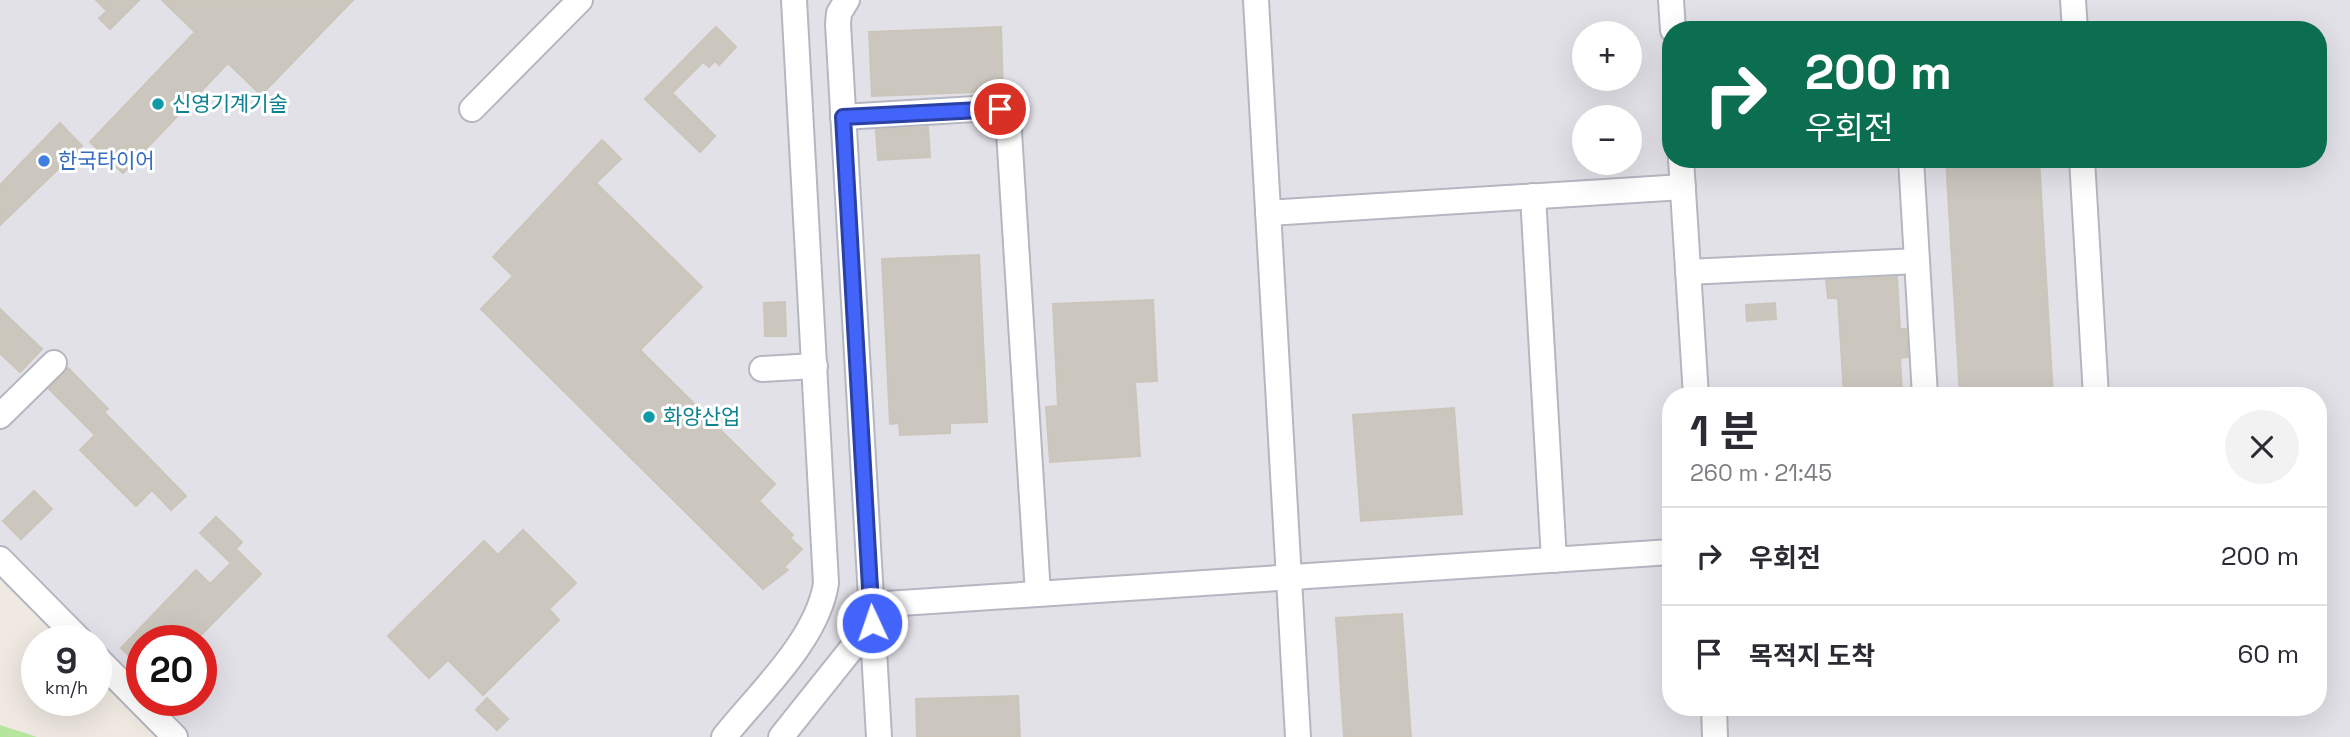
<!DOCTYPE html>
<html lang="ko">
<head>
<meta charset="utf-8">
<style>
	:root { --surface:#fff; --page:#f2f2f3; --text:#2b2b33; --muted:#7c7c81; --line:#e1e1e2 }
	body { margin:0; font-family:"Space Grotesk","Noto Sans KR",sans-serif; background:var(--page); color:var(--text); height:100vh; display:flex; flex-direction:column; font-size:26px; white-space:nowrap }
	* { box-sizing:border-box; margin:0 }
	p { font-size:23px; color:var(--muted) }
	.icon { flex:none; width:38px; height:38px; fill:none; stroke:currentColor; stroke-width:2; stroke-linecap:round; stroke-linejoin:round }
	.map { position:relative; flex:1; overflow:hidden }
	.details { position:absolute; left:1662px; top:387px; width:665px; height:329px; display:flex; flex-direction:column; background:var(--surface); border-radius:28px; box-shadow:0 7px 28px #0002 }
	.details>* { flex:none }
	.hud { position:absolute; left:1662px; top:21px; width:665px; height:147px; border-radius:28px; box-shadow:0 7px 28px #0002; background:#0b6e4f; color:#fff; overflow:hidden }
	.tools { position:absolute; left:1572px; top:21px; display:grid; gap:14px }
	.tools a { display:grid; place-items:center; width:70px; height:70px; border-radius:50%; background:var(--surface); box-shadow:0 7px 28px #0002; font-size:35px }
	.speed { position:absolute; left:21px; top:625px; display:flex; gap:14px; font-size:35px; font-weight:700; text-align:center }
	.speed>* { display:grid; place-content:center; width:91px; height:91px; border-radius:50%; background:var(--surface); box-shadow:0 7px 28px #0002; line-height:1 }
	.speed small { font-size:18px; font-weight:400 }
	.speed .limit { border:10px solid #d22; background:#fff; color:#111 }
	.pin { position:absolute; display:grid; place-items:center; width:60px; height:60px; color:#fff; margin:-30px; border:4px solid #fff; border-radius:50%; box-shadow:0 2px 7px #0007 }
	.me { position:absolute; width:77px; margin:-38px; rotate:357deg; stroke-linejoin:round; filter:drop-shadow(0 0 5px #0008) }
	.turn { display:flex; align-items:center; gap:24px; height:147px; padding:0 28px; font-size:32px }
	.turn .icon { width:91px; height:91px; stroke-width:2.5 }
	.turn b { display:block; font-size:49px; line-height:60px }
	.round { display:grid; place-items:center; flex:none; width:74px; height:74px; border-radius:37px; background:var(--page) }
	.head { display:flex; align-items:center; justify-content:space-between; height:119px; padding:0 28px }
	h1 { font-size:42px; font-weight:700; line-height:52px }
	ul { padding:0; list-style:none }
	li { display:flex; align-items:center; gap:21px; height:98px; padding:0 28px; border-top:2px solid var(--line) }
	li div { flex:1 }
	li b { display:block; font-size:26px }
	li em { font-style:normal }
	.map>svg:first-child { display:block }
	.industrial { fill:#e3e1e8; fill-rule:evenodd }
	.green { fill:#b6e59e }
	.building { fill:#cbc7bf; stroke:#cbc5ba; stroke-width:2 }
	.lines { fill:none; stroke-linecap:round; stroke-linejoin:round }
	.minor-casing { stroke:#b4b7c1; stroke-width:28 }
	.minor { stroke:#fff; stroke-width:24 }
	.route-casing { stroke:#2b41a3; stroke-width:18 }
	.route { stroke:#4264fb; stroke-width:12 }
	.culture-dot { fill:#0f9aa8; stroke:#fff; stroke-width:2.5 }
	.shop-dot { fill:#3f7fe0; stroke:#fff; stroke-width:2.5 }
	.labels { text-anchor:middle; stroke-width:6; stroke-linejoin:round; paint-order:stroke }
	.culture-label { font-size:21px; fill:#0d838f; stroke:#fff; text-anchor:start }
	.shop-label { font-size:21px; fill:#366cbe; stroke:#fff; text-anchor:start }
</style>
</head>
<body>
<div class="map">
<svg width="2350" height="737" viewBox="0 0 2350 737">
	<rect width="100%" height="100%" fill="#efe9e1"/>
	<path class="industrial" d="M 0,0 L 2350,0 L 2350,737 L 175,737 L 96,657 L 96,640 L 80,640 L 0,559 ZM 1671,30 L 2319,30 L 2319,159 L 1671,159 ZM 1584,33 L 1629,33 L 1629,79 L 1584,79 ZM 1584,117 L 1629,117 L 1629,163 L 1584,163 ZM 1671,396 L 2319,396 L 2319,707 L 1671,707 ZM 142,640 L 201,640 L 201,700 L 142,700 Z"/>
	<path class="green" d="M 0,725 L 37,737 L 0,737 Z"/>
	<g class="building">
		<path d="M 96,0 L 139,0 L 110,29 L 99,18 L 107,11 Z"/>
		<path d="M 162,0 L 353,0 L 261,95 L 228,63 L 123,173 L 90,142 L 195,32 Z"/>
		<path d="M 716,27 L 736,47 L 719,65 L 715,61 L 709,67 L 703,62 L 672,93 L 715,136 L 700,152 L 645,99 Z"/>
		<path d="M 1001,27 L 1003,91 L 872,96 L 869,32 Z"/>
		<path d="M 60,123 L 82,146 L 0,225 L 0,185 Z"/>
		<path d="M 928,127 L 930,157 L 878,160 L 876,130 Z"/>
		<path d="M 602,140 L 621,159 L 596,183 L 702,287 L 640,350 L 775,484 L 759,501 L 793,535 L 790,538 L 802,549 L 784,567 L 788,570 L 763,589 L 481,309 L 513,276 L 493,257 Z"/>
		<path d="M 1946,159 L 2039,159 L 2053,396 L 1960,396 Z"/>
		<path d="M 979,255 L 987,422 L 950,423 L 950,433 L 900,435 L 899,423 L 890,424 L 882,259 Z"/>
		<path d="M 1897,277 L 1900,329 L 1906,329 L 1908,357 L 1900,358 L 1902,394 L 1844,396 L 1838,298 L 1828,298 L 1826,280 Z"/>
		<path d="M 1153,300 L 1157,381 L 1135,382 L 1140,456 L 1050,462 L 1046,407 L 1058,406 L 1053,304 Z"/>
		<path d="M 785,302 L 786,336 L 765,336 L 764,303 Z"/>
		<path d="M 1775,303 L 1776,319 L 1747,321 L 1746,305 Z"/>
		<path d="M 0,309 L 42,349 L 20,372 L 0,353 Z"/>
		<path d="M 68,368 L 108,409 L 104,412 L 186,496 L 171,510 L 152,490 L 136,506 L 80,450 L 95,435 L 49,389 Z"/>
		<path d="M 1454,408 L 1462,514 L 1361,521 L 1353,415 Z"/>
		<path d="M 34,491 L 52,509 L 21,539 L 3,521 Z"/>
		<path d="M 216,517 L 242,542 L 236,549 L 261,574 L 196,640 L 142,640 L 142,668 L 121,648 L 196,570 L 210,584 L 231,563 L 200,533 Z"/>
		<path d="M 523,530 L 576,583 L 549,609 L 559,620 L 483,695 L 448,660 L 429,678 L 388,636 L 484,541 L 498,555 Z"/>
		<path d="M 1402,614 L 1411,737 L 1344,737 L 1336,618 Z"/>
		<path d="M 1018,696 L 1020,737 L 917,737 L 916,699 Z"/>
		<path d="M 487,698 L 508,719 L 497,730 L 476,710 Z"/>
	</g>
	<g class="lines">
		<g class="minor-casing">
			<g id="minor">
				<path d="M 847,0 L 839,13 L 838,24 L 879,737"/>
				<path d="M 1256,0 L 1298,737"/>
				<path d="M 1671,0 L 1673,30"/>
				<path d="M 2073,0 L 2075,30"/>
				<path d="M 472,109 L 580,0"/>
				<path d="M 843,117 L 991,108 L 1003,111 L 1008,116 L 1038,594"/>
				<path d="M 1681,159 L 1696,396"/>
				<path d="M 1911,159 L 1925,396"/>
				<path d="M 2082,159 L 2096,396"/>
				<path d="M 1533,196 L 1554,560"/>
				<path d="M 1268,213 L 1683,187"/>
				<path d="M 1688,272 L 1917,261"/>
				<path d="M 762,369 L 815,366"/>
				<path d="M 0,416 L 54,363"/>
				<path d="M 0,559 L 80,640"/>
				<path d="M 871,605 L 1671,552"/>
				<path d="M 96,657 L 175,737"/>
				<path d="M 1714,707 L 1715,737"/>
				<path d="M 724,737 C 759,693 818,639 826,583 L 794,0"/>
				<path d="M 781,737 L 872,623"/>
			</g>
		</g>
		<use href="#minor" class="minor"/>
	</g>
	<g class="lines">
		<g class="route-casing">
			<path id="route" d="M 872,623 L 843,117 L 1000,109"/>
		</g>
		<use href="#route" class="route"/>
	</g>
	<g class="culture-dot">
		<circle cx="158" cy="104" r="7"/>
		<circle cx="649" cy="417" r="7"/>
	</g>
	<circle class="shop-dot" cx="44" cy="161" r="7"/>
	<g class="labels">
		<g class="culture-label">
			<text x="172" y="111">신영기계기술</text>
			<text x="663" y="424">화양산업</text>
		</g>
		<g class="shop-label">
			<text x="58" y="168">한국타이어</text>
		</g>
	</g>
</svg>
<div class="tools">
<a>+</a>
<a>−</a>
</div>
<div class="speed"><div>9<small>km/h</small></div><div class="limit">20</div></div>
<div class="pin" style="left:1000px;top:109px;background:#d93025"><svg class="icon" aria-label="arrive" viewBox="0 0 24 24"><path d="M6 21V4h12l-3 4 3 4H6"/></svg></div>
<svg class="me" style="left:872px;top:623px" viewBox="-20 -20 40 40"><circle r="17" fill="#4264fb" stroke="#fff" stroke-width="3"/><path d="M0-11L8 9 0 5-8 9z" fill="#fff"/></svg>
<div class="hud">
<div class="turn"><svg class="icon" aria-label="right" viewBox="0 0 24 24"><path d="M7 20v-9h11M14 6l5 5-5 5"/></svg><div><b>200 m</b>우회전</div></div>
</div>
<section class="details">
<div class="head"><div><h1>1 분</h1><p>260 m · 21:45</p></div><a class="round"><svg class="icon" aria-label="close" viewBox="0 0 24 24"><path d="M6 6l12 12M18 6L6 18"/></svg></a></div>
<ul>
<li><svg class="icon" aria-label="right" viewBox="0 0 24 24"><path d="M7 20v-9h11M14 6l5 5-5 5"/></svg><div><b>우회전</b></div><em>200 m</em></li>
<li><svg class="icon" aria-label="arrive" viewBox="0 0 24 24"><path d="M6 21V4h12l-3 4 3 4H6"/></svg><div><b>목적지 도착</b></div><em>60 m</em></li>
</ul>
</section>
</div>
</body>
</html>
